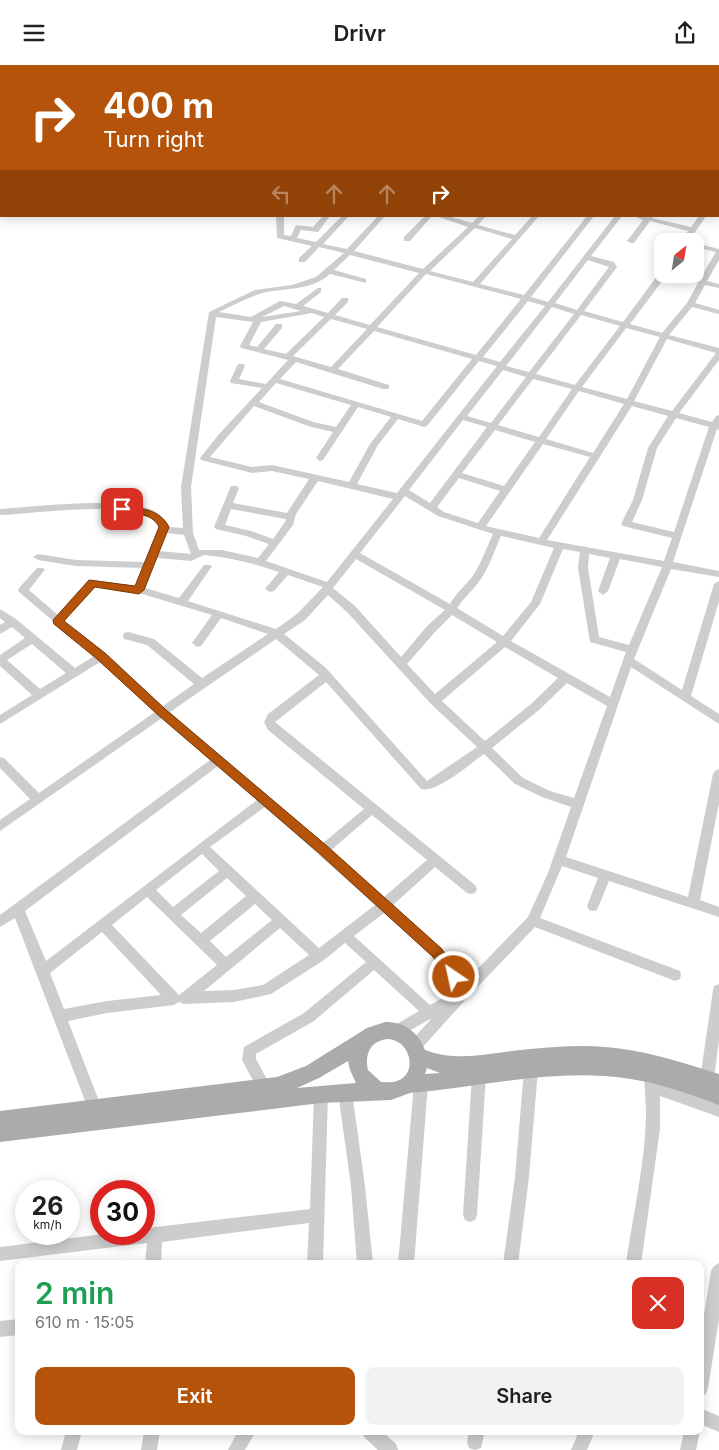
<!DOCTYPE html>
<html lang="en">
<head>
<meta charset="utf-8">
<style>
	:root { --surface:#fff; --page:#f2f2f2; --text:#202124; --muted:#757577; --accent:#b45309 }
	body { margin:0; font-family:Inter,sans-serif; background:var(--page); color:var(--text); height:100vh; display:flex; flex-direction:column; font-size:19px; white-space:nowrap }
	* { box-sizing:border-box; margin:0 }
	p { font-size:16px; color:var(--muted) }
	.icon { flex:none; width:28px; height:28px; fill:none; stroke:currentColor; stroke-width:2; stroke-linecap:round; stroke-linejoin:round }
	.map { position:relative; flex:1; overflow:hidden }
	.drawer { position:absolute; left:15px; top:1195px; width:689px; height:175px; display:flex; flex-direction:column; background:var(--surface); border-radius:10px; box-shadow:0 2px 12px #0003 }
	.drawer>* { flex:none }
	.banner { position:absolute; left:0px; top:0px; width:720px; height:152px; box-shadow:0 2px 12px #0003; background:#b45309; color:#fff; overflow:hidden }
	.needle { width:32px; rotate:30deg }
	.fabs { position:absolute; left:654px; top:168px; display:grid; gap:10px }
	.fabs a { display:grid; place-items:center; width:50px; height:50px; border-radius:10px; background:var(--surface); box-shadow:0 2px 12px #0003; font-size:25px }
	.speed { position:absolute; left:15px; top:1115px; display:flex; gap:10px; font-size:25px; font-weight:700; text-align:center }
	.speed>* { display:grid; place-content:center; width:65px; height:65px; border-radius:50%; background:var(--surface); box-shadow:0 2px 12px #0003; line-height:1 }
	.speed small { font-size:12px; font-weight:400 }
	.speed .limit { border:8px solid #d22; background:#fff; color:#111 }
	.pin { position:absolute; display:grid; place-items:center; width:42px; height:42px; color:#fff; margin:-21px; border-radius:10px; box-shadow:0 2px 8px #0006 }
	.me { position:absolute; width:55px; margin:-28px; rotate:326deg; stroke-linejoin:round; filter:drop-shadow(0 0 4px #0008) }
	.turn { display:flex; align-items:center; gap:18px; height:105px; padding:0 20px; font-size:22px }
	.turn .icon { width:65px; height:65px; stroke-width:2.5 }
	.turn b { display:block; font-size:35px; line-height:42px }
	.lanes { display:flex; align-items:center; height:48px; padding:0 20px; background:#0003; justify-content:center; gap:25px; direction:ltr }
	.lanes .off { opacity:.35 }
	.round { display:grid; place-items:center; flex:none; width:52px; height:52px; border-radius:10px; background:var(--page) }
	.head { display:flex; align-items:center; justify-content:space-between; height:85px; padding:0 20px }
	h1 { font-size:30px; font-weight:600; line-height:38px; color:#1e9e55 }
	.cta { display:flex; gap:10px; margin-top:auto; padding:10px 20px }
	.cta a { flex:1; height:58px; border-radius:10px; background:var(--accent); color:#fff; font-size:20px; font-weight:600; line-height:58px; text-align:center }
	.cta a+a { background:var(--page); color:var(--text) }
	header { display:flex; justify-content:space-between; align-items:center; height:65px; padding:0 20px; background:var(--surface); font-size:22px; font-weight:600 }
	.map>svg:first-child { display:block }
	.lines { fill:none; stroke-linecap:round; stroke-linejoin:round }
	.minor { fill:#cdcdcd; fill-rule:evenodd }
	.major { fill:#ababab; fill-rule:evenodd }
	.route { fill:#b45309; stroke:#753606 }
</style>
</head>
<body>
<header><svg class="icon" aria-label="menu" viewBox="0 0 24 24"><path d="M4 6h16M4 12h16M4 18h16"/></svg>Drivr<svg class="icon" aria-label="share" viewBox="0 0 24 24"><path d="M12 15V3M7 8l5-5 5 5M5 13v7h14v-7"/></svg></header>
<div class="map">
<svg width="719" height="1385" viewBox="0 0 719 1385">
	<rect width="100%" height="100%" fill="#fff"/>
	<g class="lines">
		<g class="minor">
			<rect x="119" y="0" width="6" height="1"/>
			<rect x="149" y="0" width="6" height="1"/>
			<path d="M 196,0 L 236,0 L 195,1 Z"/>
			<rect x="250" y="0" width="6" height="1"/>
			<path d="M 435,0 L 441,0 L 442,1 L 436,1 Z"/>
			<rect x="632" y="0" width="6" height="1"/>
			<path d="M 276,151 L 284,151 L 284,170 L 291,171 L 296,160 L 313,162 L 323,151 L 330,151 L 318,167 L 301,165 L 297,173 L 316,177 L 342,151 L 349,151 L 323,179 L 347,184 L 378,151 L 385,151 L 354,186 L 423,204 L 468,162 L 436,151 L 448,151 L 472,158 L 479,151 L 486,151 L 478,160 L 515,170 L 532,151 L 539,151 L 480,219 L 524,230 L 587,151 L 594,151 L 531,232 L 548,237 L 615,151 L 622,151 L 591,191 L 614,197 L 617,202 L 584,246 L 623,257 L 660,207 L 677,209 L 700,214 L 716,187 L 695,182 L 695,178 L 719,184 L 719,195 L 707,216 L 719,219 L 719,223 L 705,220 L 695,238 L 719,245 L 719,249 L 692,242 L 669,270 L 719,283 L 719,295 L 679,348 L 712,357 L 716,351 L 719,350 L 719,365 L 717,364 L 673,497 L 719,506 L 719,512 L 671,504 L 634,594 L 682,625 L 714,519 L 719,516 L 719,536 L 691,631 L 719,649 L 719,659 L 631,602 L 566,792 L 688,832 L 713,709 L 715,706 L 719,704 L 719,738 L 700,835 L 719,842 L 719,852 L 609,816 L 597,845 L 593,846 L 589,845 L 587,841 L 598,813 L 562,801 L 540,853 L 680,906 L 681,910 L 680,914 L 675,916 L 535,862 L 467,933 L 420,985 L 415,987 L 410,985 L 408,981 L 410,977 L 432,953 L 400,971 L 395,973 L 390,971 L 388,967 L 390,963 L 419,946 L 374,905 L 314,956 L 256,989 L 256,994 L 271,1022 L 269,1027 L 264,1029 L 259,1027 L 242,995 L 244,982 L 304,948 L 366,897 L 345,878 L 324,895 L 271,929 L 234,937 L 184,939 L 179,937 L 174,940 L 107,948 L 68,956 L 104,1049 L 102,1054 L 97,1056 L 92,1054 L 90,1049 L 15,853 L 0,862 L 0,850 L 210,695 L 162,653 L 0,766 L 0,755 L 30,734 L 0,703 L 0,692 L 4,693 L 39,728 L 155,647 L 100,597 L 0,659 L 0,650 L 32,630 L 0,601 L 0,590 L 25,573 L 12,562 L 0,569 L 0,560 L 5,557 L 0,553 L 0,544 L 16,554 L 75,603 L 94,591 L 19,527 L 18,525 L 19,523 L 37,503 L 43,503 L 45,505 L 43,507 L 29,525 L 58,550 L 89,516 L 93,515 L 136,521 L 143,503 L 76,501 L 38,495 L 33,492 L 38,489 L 76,495 L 145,497 L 159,462 C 156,456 151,452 145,449 C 108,438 39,448 0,450 L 0,444 C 35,442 128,430 156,447 C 162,451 166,456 169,462 L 183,463 L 181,422 L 209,247 L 255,225 L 292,220 L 316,212 L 344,188 L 319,182 L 305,197 L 299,197 L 299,193 L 312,181 L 277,173 ZM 475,163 L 512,174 L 473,217 L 430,206 ZM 350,190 L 419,208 L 370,260 L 335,250 L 348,237 L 348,233 L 342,233 L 328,248 L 303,241 L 321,227 L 321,223 L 318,223 L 296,239 L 280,236 L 251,252 L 219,247 C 232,241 245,234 259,229 C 283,222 310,227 330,209 L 366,218 L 366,214 L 334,205 ZM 588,195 L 609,202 L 577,245 L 555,238 ZM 426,209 L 521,234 L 476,290 L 377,262 ZM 666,211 L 698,218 L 687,238 L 662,268 L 630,259 ZM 528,236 L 545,241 L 500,297 L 483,292 ZM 284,241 L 301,246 L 262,252 ZM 552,242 L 574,249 L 529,307 L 506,301 ZM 312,248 L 324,252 L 286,289 L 264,284 L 282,263 L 282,259 L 276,259 L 257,282 L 249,280 L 261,257 ZM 581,250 L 620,261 L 575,320 L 536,309 ZM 216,252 L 253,257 L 240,281 L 241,283 L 288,295 L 266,319 L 239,314 L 245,301 L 244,299 L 238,299 L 230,316 L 231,318 L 262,323 L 220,368 L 200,393 L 201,395 L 252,408 L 272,406 L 309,414 L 287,448 L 233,438 L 239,423 L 237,421 L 231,421 L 214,462 L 216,464 L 246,471 L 269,479 L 258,493 L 222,485 L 199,485 L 193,468 L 191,422 ZM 331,254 L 367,264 L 331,302 L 293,291 ZM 626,263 L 660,272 L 627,334 L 582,322 ZM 374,266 L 472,294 L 422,356 L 280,314 L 296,297 L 383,324 L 389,324 L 389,320 L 338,304 ZM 667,274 L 716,288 L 672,346 L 634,336 ZM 479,296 L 497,301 L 397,428 L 357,419 L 378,380 L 398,354 L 424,362 L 427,361 ZM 503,305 L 526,312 L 491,358 L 467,351 ZM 533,314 L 572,324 L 539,372 L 498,360 ZM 276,318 L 351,340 L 336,362 L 313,357 L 259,337 ZM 579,326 L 624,339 L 593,388 L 546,374 ZM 254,341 L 308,361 L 333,367 L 316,393 L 320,396 L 323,395 L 358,342 L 391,352 L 370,379 L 349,417 L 272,400 L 252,402 L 210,392 ZM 632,341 L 668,351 L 648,383 L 633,435 L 621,459 L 623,461 L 672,473 L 664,496 L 547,475 ZM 676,353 L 709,362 L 674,467 L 632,457 L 642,435 L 657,383 ZM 463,355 L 487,362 L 430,438 L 409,425 ZM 495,365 L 535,377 L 504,421 L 462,408 ZM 543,379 L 590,392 L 539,473 L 486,461 ZM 459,413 L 500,426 L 478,458 L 444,447 L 437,442 ZM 318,416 L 393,434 L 327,517 L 266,496 L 293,460 L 296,449 ZM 405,431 L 438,451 L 493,469 C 486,484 481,499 472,512 C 465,521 456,528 450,539 L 360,488 ZM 231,444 L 286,454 L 285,457 L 273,474 L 251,466 L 225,460 ZM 166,468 L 184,470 L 191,489 L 159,486 ZM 501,471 L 554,483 L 531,537 L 503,571 L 457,543 C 463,534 471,527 478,518 C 488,505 494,487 501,471 ZM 563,484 L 580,487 L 578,503 L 590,577 L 626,587 L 610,632 L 511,576 L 540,539 ZM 589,489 L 610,493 L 598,526 L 603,530 L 608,526 L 620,494 L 662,502 L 629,580 L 599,572 L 588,503 ZM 204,490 C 230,492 255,499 279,507 L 265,524 L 270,527 L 274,526 L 288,510 L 323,522 L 297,549 L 276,564 L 188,536 L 210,504 L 212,502 L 210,500 L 204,500 L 179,533 L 145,523 L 157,493 L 191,496 ZM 356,494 L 445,545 L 427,561 L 401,592 L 355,541 L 333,523 ZM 95,522 L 139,528 L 212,550 L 192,578 L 197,582 L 201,581 L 221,553 L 268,569 L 202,613 L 154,574 L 128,567 L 124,568 L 123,571 L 124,574 L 147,580 L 194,619 L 163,641 L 105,588 L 64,556 ZM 328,530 L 347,547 L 431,639 L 477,682 L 427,716 L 325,602 L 284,569 L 305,555 ZM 452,550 L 497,577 L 435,629 L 407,599 L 435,567 ZM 276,574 L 319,610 L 268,649 L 264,657 L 268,665 L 364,744 L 323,778 L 170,647 ZM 32,579 L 66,608 L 40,624 L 7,595 ZM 505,582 L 558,613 L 531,639 L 485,676 L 442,636 ZM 326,617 L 421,724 C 436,729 471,698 484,689 L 515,719 L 542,732 L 571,742 L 548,808 L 528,852 L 463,919 L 452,896 L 441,884 L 393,840 L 435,802 L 467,828 L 471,829 L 475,828 L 477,824 L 475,820 L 275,657 ZM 567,618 L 607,641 L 574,733 L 550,726 L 523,713 L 492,683 L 539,645 ZM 218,701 L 257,735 L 46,896 L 25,846 ZM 265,742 L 375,840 L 319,883 L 210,782 ZM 372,750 L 427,795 L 384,832 L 331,785 ZM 202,789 L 219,806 L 173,842 L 156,825 ZM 227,813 L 246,831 L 201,868 L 181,850 ZM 147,832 L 217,900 L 179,930 L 112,860 ZM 255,839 L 272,855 L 226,892 L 210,876 ZM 384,848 L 433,892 L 442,904 L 454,927 L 430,940 L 354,871 ZM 280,863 L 309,890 L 263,920 L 234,925 L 204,926 ZM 102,867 L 161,930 L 107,936 L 64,944 L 50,908 Z"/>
			<path d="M 425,151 L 432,151 L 410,176 L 404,176 L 404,172 Z"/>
			<path d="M 634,151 L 653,151 L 652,153 L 691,162 L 699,151 L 706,151 L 689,176 L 681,176 L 688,166 L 650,156 L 634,178 L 631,178 L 627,176 L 643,155 Z"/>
			<path d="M 719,919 L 719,975 L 714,1014 L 712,1019 L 707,1021 L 702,1019 L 700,1014 L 713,925 L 714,921 Z"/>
			<path d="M 531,999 L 536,1000 L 538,1005 L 529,1112 L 518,1199 L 503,1199 L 515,1112 L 524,1005 L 526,1000 Z"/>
			<path d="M 650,999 L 655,1000 L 659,1017 L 719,1038 L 719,1052 L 660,1031 L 660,1064 L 641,1199 L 626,1199 C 633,1150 646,1094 646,1046 C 646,1037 643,1006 645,1000 Z"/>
			<path d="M 479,1003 L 484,1005 L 486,1010 L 477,1150 L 475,1155 L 470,1157 L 465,1155 L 463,1150 L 472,1010 L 474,1005 Z"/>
			<path d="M 421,1012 L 426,1014 L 428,1019 L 414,1199 L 398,1199 L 414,1019 L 416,1014 Z"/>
			<path d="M 345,1020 L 350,1022 L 352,1027 L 365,1121 L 373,1199 L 357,1199 L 351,1121 L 338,1027 L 340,1022 Z"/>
			<path d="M 321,1022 L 326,1024 L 328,1029 L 323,1199 L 307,1199 L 309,1158 L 162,1177 L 161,1199 L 145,1199 L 147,1178 L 0,1196 L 0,1182 L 104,1169 L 144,1169 L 144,1164 L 155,1162 L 310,1144 L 314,1029 L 316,1024 Z"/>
			<path d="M 719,1198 L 719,1254 L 708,1323 L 706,1329 L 700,1331 L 700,1275 L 711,1206 L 714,1201 Z"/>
			<path d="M 19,1254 L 19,1270 L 0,1272 L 0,1256 Z"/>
			<path d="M 700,1343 L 719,1351 L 719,1367 L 700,1359 Z"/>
			<path d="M 66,1366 L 82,1366 L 77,1385 L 61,1385 Z"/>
			<path d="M 144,1366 L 160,1366 L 157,1385 L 141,1385 Z"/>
			<path d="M 238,1366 L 256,1366 L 245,1385 L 228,1385 Z"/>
			<path d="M 362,1366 L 382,1366 L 396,1379 L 398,1385 L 378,1385 L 364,1372 Z"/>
			<path d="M 469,1366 L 485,1366 L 481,1383 L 475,1385 L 469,1383 L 467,1377 Z"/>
			<path d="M 579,1366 L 595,1366 L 587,1385 L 571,1385 Z"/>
			<path d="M 684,1366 L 700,1366 L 696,1385 L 680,1385 Z"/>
		</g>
		<g class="major">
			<path d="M 551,0 L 560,0 L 561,1 L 552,1 Z"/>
			<path d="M 385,957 C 405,957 418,967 425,985 C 454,996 482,990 512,986 C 536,983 560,981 585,981 C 631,981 675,995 719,1009 L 719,1040 C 682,1026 644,1013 604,1011 C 540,1007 475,1022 410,1028 L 391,1035 L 321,1038 L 0,1077 L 0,1046 L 277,1012 L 306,1001 L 367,963 ZM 388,974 C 410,975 419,1008 397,1016 C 393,1018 385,1017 381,1017 L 368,1005 C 364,989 371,975 388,974 ZM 348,996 L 350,1005 L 356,1018 L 297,1023 L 319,1013 ZM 427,1003 L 440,1008 L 441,1008 L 425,1009 Z"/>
		</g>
	</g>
	<path class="route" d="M 122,441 C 140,443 160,444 169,462 L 144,525 L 139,529 L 95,522 L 64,556 L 105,588 L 165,644 L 327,781 L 442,884 L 458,908 L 460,912 L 458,916 L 454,918 L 449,916 L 433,892 L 319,788 L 158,650 L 97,594 L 54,559 L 53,556 L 54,554 L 89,515 L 135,521 L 159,462 C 152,447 132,449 119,446 L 118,444 Z"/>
</svg>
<div class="fabs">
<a><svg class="needle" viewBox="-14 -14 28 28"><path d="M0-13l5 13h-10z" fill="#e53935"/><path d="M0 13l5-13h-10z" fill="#757577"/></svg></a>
</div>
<div class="speed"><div>26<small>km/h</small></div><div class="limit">30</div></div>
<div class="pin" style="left:122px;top:444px;background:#d93025"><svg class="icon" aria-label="arrive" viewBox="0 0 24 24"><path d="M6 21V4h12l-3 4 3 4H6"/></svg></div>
<svg class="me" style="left:454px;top:912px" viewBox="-20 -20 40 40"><circle r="17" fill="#b45309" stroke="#fff" stroke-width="3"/><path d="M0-11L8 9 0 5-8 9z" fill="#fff"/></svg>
<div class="banner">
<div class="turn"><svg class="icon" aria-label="right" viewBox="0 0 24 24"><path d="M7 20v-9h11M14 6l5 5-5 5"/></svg><div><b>400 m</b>Turn right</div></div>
<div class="lanes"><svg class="icon off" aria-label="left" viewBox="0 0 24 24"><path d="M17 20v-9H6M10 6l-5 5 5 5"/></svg><svg class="icon off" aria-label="ahead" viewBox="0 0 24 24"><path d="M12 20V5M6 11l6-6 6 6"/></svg><svg class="icon off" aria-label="ahead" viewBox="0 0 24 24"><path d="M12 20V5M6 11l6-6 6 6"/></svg><svg class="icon" aria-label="right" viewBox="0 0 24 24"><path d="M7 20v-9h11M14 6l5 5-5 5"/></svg></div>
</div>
<section class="drawer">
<div class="head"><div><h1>2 min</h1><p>610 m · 15:05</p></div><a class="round" style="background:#d93025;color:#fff"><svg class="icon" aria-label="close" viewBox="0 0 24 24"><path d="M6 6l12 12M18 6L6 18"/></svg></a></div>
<div class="cta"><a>Exit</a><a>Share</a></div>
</section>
</div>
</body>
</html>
